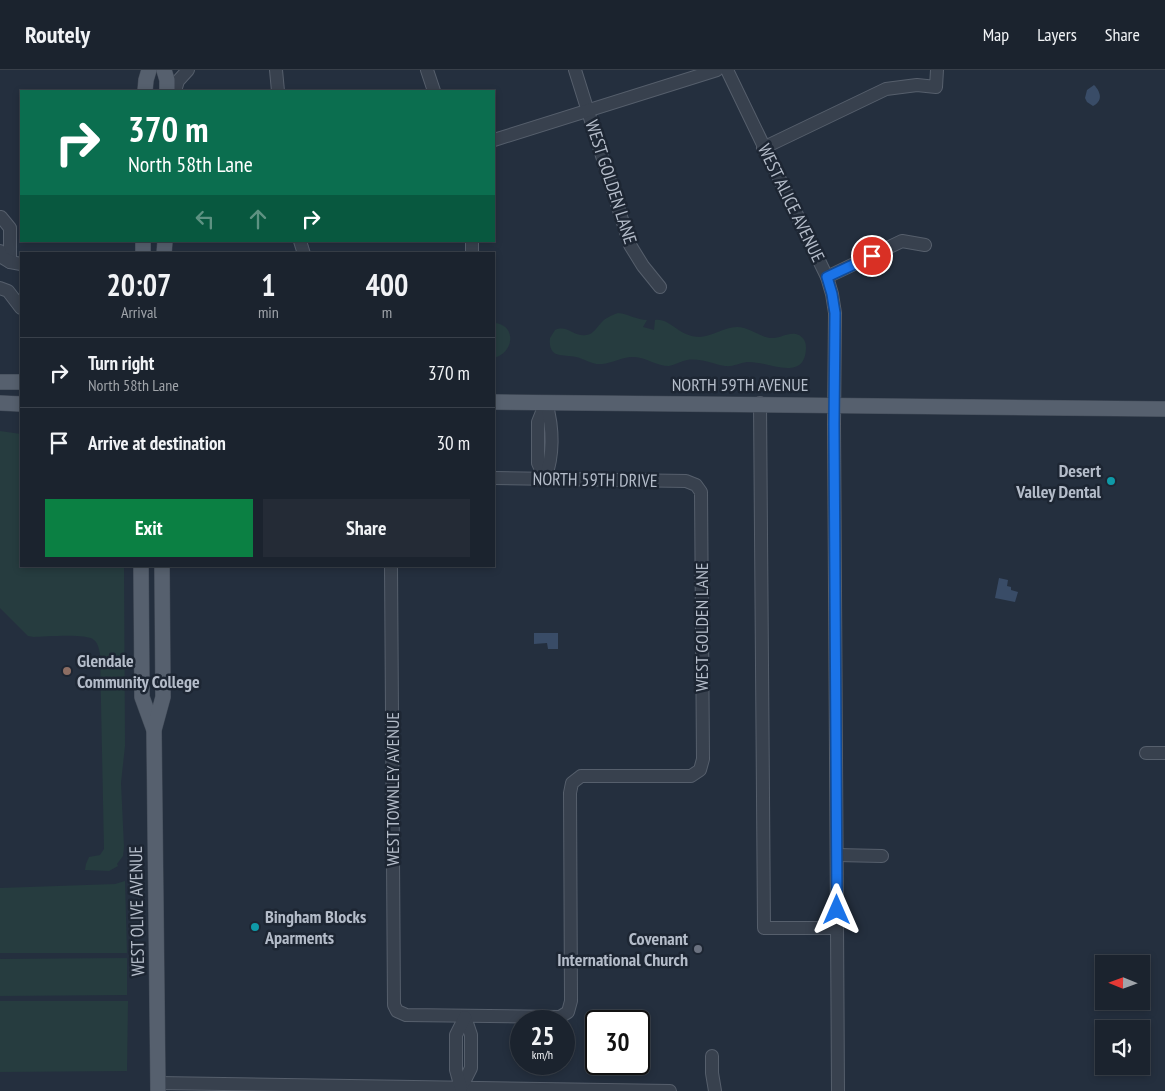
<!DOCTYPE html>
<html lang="en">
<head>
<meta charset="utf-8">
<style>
	:root { --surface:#1b232e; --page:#242b36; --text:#f1f3f6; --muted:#a0a4aa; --line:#39404a; --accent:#0b8043 }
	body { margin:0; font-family:"PT Sans Narrow",sans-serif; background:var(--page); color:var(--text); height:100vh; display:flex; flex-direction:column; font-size:19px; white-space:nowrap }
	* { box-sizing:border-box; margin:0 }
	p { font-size:16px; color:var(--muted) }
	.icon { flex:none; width:28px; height:28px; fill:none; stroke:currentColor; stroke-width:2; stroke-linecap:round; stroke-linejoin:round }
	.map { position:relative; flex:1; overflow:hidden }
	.sheet { position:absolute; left:20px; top:182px; width:475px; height:315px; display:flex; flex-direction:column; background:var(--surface); border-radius:0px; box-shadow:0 2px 8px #0003,0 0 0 1px var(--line) }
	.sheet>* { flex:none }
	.guide { position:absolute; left:20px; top:20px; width:475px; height:152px; border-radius:0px; box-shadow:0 2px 8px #0003,0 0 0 1px var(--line); background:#0b6e4f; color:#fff; overflow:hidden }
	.needle { width:32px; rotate:271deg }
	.controls { position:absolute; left:1095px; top:885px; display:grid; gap:10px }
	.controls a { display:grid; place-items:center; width:55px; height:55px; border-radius:0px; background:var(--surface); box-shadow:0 2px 8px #0003,0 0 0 1px var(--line); font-size:25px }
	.speed { position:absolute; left:510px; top:940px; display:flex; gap:10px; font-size:25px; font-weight:700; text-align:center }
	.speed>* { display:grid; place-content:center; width:65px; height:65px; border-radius:50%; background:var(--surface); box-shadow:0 2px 8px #0003,0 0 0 1px var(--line); line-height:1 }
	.speed small { font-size:12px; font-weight:400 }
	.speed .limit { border:2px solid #111; border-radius:8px; background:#fff; color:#111 }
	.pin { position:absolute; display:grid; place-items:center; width:42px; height:42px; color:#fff; margin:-21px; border:2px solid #fff; border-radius:50%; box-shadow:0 1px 5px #0007 }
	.me { position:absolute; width:55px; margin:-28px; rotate:0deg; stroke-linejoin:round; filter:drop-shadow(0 0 4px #0008) }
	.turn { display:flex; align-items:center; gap:18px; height:105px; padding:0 25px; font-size:22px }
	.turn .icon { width:65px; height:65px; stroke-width:2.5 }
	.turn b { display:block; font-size:35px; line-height:42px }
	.lanes { display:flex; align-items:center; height:48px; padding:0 25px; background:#0003; justify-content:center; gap:25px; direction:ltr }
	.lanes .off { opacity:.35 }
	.eta { display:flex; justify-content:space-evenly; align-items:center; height:85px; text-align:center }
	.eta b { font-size:30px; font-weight:700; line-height:35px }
	.button { display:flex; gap:10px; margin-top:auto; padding:10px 25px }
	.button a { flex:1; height:58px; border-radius:0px; background:var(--accent); color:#fff; font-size:20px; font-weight:700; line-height:58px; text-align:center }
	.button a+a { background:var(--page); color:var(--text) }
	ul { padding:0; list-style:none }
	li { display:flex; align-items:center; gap:15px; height:70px; padding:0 25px; border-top:1px solid var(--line) }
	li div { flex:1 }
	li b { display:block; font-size:19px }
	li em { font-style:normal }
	header { display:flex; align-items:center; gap:30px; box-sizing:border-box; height:70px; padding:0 25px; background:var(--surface); border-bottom:1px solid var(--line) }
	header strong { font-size:24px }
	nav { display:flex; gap:28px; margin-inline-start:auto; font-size:18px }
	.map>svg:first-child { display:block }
	.green { fill:#263c3f }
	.water { fill:#394c67 }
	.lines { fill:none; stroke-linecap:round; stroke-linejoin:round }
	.minor-casing { stroke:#565f6c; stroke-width:14 }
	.major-casing { stroke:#414a57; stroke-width:16 }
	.minor { stroke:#38414e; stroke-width:12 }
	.major { stroke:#56606e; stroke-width:15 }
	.route-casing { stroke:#114b97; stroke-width:12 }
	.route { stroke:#1a73e8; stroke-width:9 }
	.culture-dot { fill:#0f9aa8; stroke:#1d2633; stroke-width:2 }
	.education-dot { fill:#8d6e63; stroke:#1d2633; stroke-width:2 }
	.worship-dot { fill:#6b7280; stroke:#1d2633; stroke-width:2 }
	.labels { text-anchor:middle; stroke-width:5; stroke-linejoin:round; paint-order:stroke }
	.street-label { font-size:18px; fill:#b4bcc9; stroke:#1d2633 }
	.poi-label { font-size:18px; font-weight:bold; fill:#b4bcc9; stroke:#1d2633; text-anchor:end }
</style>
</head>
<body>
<header>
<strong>Routely</strong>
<nav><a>Map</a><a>Layers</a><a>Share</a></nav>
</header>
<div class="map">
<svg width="1165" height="1021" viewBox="0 0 1165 1021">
	<rect width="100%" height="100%" fill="#242f3e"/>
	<g class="green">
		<path d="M 618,243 C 629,244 637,250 647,250 L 643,257 L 654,260 L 655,250 C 671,248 678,267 700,267 C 713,266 724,257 737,257 C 750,257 760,268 773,268 C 782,268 789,261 799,265 C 804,268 806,272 806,278 C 805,314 766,290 747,292 C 739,293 733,297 725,296 C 712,294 701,288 687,290 C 681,291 675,295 669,296 C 657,296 647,288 635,287 C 623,286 613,293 602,294 C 592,295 585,289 576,287 C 562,284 548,289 550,268 L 555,260 C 567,254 574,267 586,265 C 594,264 596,258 601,253 C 605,248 612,245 618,243 Z"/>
		<path d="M 495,253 C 516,255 515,282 494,288 L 494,254 Z"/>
		<path d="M 0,361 L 21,364 L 21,496 L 124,496 L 125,676 L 121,713 L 124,777 L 123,786 L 117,794 L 118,796 L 109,801 L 85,800 L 86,794 L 89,787 L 100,785 L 104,779 L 100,584 C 99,579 98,573 94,570 C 86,563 45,567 34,567 L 28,566 L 0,538 Z"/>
		<path d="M 125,811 L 127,883 L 0,883 L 0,818 L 115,814 Z"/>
		<path d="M 127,888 L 127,925 L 0,926 L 0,889 Z"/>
		<path d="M 0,931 L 128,931 L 127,1001 L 0,1002 Z"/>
	</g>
	<g class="water">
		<path d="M 1094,15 C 1101,22 1103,31 1093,36 L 1087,32 L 1085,28 L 1087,20 Z"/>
		<path d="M 999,508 L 1008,510 L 1007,516 L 1011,517 L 1011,520 L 1018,522 L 1015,532 L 995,528 Z"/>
		<path d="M 534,563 L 558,563 L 558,579 L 548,579 L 547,573 L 534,574 Z"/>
	</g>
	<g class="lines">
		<g class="minor-casing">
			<g id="minor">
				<path d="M 276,0 L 278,21"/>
				<path d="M 427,0 L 434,21"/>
				<path d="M 575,0 L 630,175 L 643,196 L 660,217"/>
				<path d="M 727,0 L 827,207 L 832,224 L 835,243 L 834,354 L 838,1021"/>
				<path d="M 175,21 L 178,11 L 188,0"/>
				<path d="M 494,70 L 717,0"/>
				<path d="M 763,78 L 886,19 L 917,15 L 936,17 L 937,0"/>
				<path d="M 1,147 L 10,158 L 10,192"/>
				<path d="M 300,171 L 304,184"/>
				<path d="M 0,181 L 0,186 L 10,192 L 21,194"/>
				<path d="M 472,184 L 472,171"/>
				<path d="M 827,207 L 902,171 L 925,175"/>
				<path d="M 0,218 L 8,221 L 21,238"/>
				<path d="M 760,333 L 764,858 L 837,858"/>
				<path d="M 545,409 L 538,393 L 538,352 L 546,332"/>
				<path d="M 545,409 C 554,384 553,357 546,332"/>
				<path d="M 391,496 L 394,935 L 397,941 L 406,945 L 560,947 L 568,942 L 571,931 L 570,723 L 572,713 L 581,706 L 691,706 L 700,700 L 703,689 L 701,422 L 696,415 L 686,411 L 494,408"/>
				<path d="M 1146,683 L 1165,683"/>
				<path d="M 837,785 L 882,786"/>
				<path d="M 712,986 L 712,1003 L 715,1021"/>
				<path d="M 158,1013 L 670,1021"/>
				<path d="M 461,1018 L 471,998 L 471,965 L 465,947"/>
				<path d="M 461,1018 L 456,1000 L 456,965 L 465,947"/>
			</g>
		</g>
		<g class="major-casing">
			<g id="major">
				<path d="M 164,0 L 167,10 L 167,21"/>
				<path d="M 145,21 L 146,10 L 149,0"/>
				<path d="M 143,184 L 143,171"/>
				<path d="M 164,184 L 165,171"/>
				<path d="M 0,312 L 21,312"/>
				<path d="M 494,332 L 1165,339"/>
				<path d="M 0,333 L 21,334"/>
				<path d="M 141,496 L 142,627 L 154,660"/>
				<path d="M 158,1021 L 154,660 L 163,627 L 162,496"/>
			</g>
		</g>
		<use href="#minor" class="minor"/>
		<use href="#major" class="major"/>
	</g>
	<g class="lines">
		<g class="route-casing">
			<path id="route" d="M 837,840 L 834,354 L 835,243 L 832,224 L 827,207 L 872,186"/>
		</g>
		<use href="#route" class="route"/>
	</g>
	<g class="culture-dot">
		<circle cx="1111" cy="411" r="5"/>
		<circle cx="255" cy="857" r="5"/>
	</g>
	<circle class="education-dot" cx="67" cy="601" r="5"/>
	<circle class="worship-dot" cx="698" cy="879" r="5"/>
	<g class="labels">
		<g class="street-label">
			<text transform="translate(611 112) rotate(72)" y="6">WEST GOLDEN LANE</text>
			<text transform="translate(791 133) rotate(64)" y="6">WEST ALICE AVENUE</text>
			<text x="740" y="321">NORTH 59TH AVENUE</text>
			<text transform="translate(595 410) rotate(1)" y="6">NORTH 59TH DRIVE</text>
			<text transform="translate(702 557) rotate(-90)" y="6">WEST GOLDEN LANE</text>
			<text transform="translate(393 719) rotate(-90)" y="6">WEST TOWNLEY AVENUE</text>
			<text transform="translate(137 841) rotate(-91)" y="6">WEST OLIVE AVENUE</text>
		</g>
		<g class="poi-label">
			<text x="1101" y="407">Desert<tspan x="1101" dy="21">Valley Dental</tspan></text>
			<text x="77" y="597" text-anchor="start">Glendale<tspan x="77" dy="21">Community College</tspan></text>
			<text x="265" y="853" text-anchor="start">Bingham Blocks<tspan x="265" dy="21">Aparments</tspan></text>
			<text x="688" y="875">Covenant<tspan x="688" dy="21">International Church</tspan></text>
		</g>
	</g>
</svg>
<div class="controls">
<a><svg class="needle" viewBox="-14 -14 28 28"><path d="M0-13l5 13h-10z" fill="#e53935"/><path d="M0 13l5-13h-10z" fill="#a0a4aa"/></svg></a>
<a><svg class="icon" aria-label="sound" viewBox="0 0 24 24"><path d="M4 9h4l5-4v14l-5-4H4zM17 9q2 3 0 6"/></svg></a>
</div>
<div class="speed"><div>25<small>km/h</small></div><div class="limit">30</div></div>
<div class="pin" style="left:872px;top:186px;background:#d93025"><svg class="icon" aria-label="arrive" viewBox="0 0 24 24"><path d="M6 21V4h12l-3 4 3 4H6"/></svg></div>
<svg class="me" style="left:837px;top:840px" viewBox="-20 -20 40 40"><path d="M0-17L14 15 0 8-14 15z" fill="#1a73e8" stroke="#fff" stroke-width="4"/></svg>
<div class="guide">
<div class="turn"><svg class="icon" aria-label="right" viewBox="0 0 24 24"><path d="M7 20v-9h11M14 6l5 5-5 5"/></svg><div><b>370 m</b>North 58th Lane</div></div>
<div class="lanes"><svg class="icon off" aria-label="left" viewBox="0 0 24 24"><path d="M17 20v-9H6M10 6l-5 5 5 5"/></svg><svg class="icon off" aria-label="ahead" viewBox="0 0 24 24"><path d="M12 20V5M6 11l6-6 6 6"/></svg><svg class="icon" aria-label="right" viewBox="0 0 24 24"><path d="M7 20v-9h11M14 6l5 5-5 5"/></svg></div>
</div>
<section class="sheet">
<div class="eta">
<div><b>20:07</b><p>Arrival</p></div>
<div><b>1</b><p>min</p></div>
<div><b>400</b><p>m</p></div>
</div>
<ul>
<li><svg class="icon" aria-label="right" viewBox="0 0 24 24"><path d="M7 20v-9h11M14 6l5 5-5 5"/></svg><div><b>Turn right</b><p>North 58th Lane</p></div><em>370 m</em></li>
<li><svg class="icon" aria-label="arrive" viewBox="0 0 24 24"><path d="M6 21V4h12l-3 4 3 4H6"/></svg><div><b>Arrive at destination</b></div><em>30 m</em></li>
</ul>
<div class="button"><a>Exit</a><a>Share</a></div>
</section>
</div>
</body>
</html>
